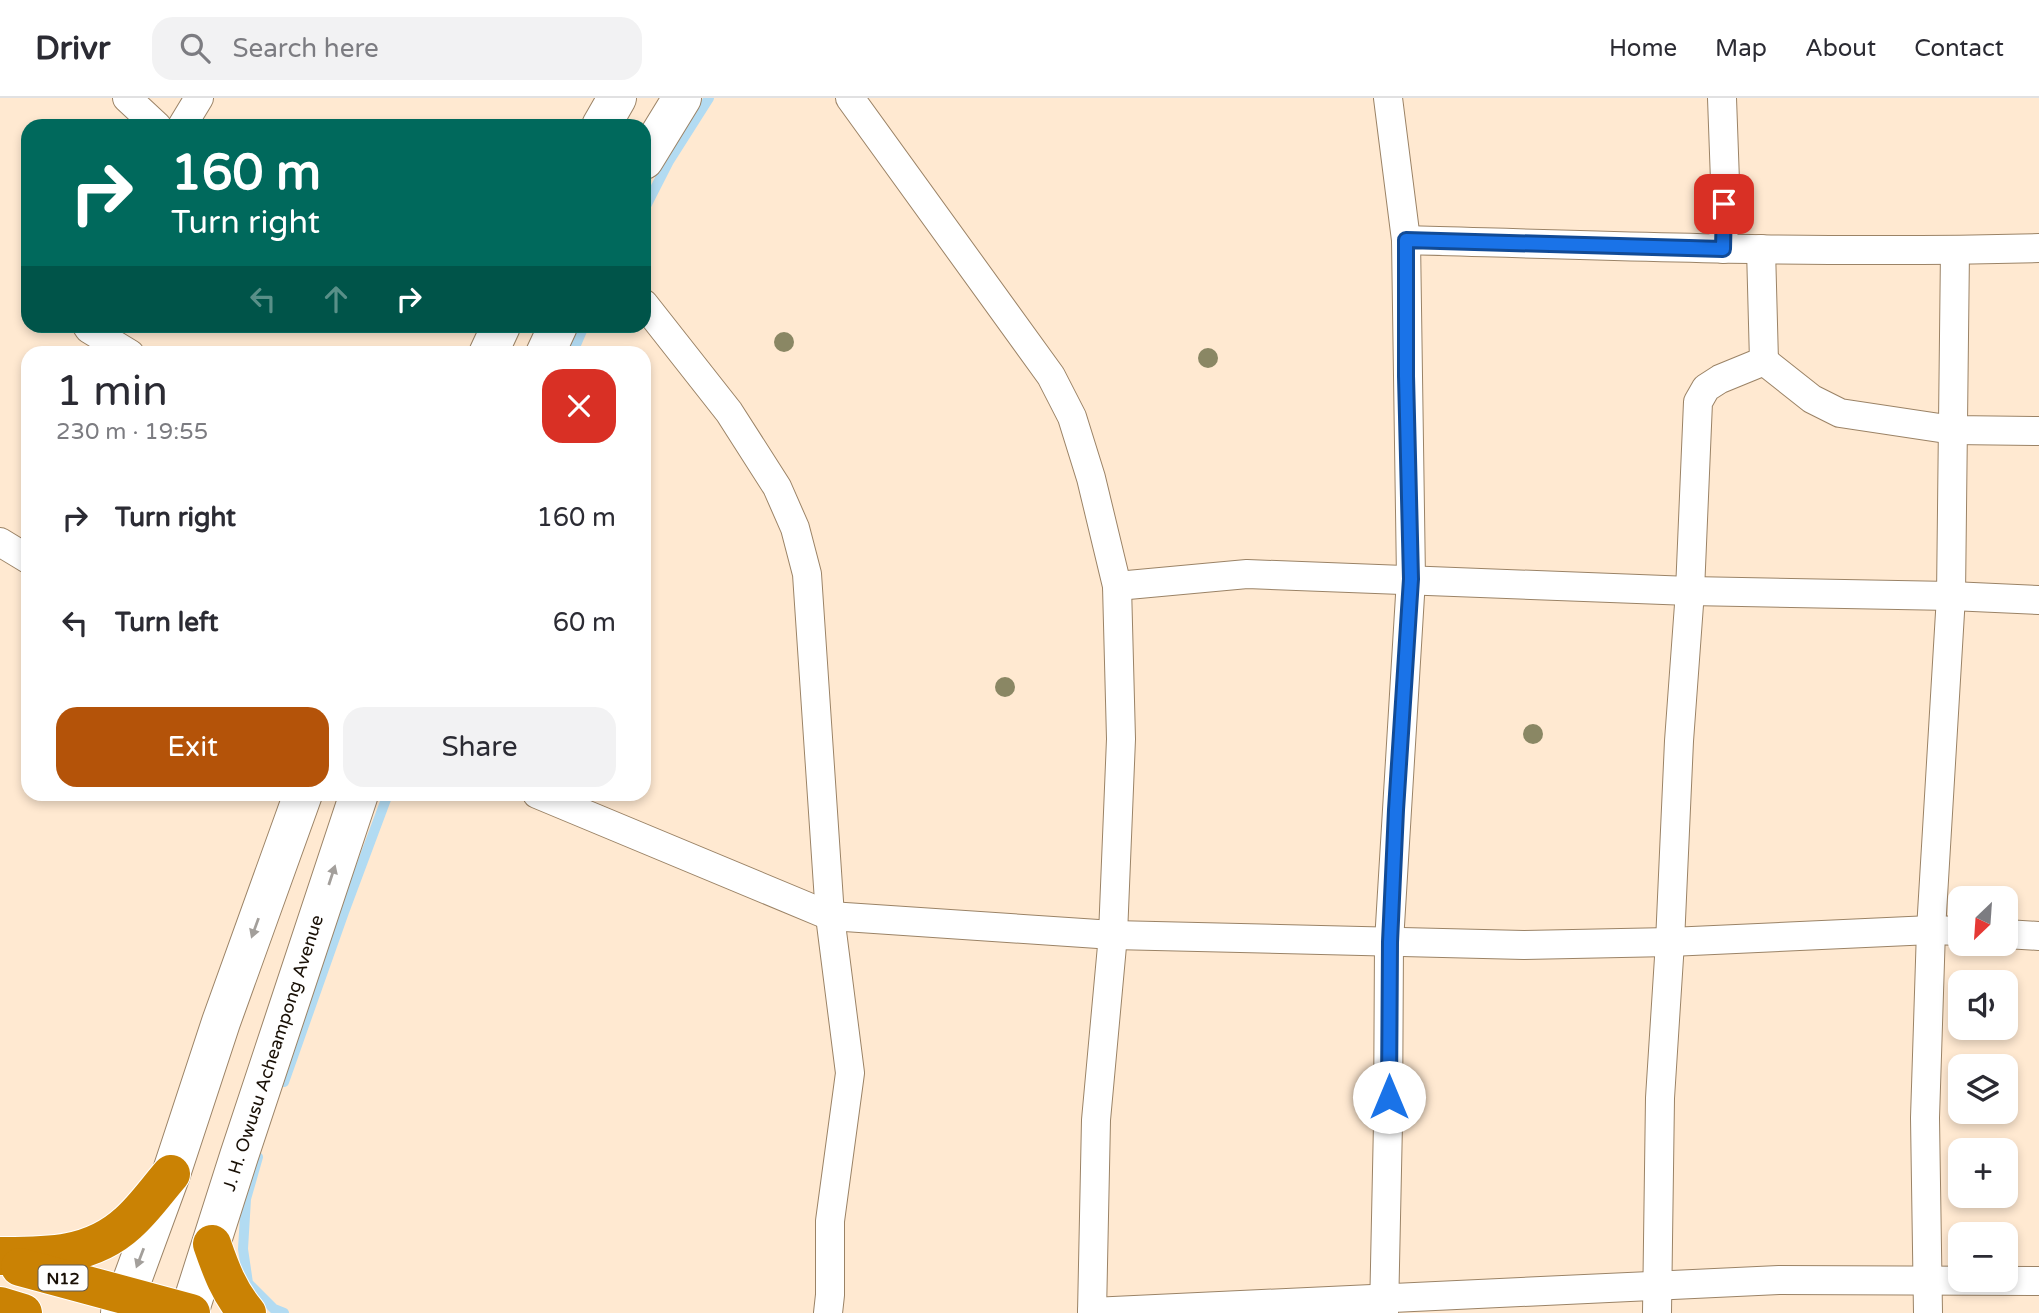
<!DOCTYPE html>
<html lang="en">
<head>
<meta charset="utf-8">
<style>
	:root { --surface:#fff; --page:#f2f2f3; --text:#2b2b33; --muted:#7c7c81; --line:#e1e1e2; --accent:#b45309 }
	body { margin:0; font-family:"Varela Round",sans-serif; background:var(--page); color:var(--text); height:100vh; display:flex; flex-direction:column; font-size:26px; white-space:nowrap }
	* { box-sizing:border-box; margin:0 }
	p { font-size:23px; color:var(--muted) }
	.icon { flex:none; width:38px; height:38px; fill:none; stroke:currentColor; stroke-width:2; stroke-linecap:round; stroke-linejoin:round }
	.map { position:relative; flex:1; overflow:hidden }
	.panel { position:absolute; left:21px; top:248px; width:630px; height:455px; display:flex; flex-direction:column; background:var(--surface); border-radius:21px; box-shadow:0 4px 10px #0003 }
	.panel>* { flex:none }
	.hud { position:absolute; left:21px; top:21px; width:630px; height:214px; border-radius:21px; box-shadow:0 4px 10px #0003; background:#00695c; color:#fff; overflow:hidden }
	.needle { width:46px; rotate:205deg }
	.tools { position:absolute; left:1948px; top:788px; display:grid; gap:14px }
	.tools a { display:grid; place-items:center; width:70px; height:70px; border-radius:14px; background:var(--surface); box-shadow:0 4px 10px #0003; font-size:35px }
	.pin { position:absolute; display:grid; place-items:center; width:60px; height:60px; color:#fff; margin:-30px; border-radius:14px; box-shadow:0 4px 10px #0006 }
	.me { position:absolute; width:77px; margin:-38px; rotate:0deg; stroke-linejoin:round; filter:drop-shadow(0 0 5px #0008) }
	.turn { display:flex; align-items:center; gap:24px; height:147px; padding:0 35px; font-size:32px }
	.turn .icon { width:91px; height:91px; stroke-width:2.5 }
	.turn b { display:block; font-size:49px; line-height:60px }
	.lanes { display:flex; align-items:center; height:66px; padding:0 35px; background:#0003; justify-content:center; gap:35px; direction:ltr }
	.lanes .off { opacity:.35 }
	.round { display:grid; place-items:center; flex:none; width:74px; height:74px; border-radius:21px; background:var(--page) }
	.overview { display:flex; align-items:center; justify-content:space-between; height:119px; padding:0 35px }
	h1 { font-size:42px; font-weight:600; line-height:52px }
	.primary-button { display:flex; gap:14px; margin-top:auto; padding:14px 35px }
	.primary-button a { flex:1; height:80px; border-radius:21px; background:var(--accent); color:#fff; font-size:28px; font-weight:600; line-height:80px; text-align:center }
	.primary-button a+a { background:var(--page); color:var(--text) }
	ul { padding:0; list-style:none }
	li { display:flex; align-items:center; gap:21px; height:105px; padding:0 35px }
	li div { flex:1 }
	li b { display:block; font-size:26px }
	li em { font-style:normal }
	header { display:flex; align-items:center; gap:42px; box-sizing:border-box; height:98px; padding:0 35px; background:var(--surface); border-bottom:2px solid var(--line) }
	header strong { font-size:33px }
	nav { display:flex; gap:38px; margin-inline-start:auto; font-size:24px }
	.search { width:490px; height:63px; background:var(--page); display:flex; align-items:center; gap:18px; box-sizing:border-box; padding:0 24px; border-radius:21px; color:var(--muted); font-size:26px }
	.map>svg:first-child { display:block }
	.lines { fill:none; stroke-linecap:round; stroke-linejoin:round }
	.stream { stroke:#b2dbf2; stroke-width:10 }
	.street-casing { stroke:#9b8366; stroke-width:30 }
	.secondary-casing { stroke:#9b8366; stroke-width:40 }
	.highway-casing { stroke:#fff; stroke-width:40 }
	.street { stroke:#fff; stroke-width:28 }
	.secondary { stroke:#fff; stroke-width:38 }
	.highway { stroke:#ca8204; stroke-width:38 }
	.tree { fill:#8a8764 }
	.oneway { fill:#a39f9b }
	.route-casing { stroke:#114b97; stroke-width:18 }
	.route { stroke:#1a73e8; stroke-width:12 }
	.labels { text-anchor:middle; stroke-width:5; stroke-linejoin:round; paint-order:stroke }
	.shield { fill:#fff; stroke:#5e5851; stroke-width:2 }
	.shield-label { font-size:16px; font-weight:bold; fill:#191006 }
	.street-label { font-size:18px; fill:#191006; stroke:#fff }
</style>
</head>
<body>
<header>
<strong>Drivr</strong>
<div class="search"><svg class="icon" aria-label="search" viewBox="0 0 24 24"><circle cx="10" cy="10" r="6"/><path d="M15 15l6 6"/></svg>Search here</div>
<nav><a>Home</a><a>Map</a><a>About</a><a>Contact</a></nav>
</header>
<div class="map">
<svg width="2039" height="1215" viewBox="0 0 2039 1215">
	<rect width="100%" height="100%" fill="#ffe9d1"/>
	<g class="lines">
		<g class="stream">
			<path d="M 644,112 L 669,63 L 709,0"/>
			<path d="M 572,256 L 584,228"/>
			<path d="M 284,984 L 344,814 L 388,696"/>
			<path d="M 258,1059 L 246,1101 L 243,1151 L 248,1185 L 274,1211 L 284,1215"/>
		</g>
		<g class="street-casing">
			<g id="street">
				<path d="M 127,0 L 157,28"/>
				<path d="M 850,0 L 1051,278 L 1072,319 L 1091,380 L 1117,488 L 1121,641 L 1113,837 L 1096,1022 L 1092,1215"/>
				<path d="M 1722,0 L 1725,83 L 1723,151"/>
				<path d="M 182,28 L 199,0"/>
				<path d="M 1406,142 C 1617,148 1828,156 2039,150"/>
				<path d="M 644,206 L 729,314 L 777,389 L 795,430 L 807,476 L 830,818 L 850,975 L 830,1123 L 830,1197 L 828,1215"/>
				<path d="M 87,228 L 89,231 L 130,256"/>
				<path d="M 1764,263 L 1812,301 L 1840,315 L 1953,332 L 2039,333"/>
				<path d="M 0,444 L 28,461"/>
				<path d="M 1117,488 L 1247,476 L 1690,493 L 1951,498 L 2039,502"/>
				<path d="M 537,696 L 830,818 L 1113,837 L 1524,847 L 1670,844 L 1931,832 L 1960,833"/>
				<path d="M 2006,836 L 2039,838"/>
				<path d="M 1092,1214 L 1779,1182 L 2039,1183"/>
				<path d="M 1384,1215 L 1388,1025 L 1389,844 L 1411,481 L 1406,142 L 1388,0"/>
				<path d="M 1657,1215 L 1660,1000 L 1670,844 L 1679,643 L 1690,493 L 1698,304 L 1706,290 L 1720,281 L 1764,263 L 1761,151"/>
				<path d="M 1928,1215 L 1925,1020 L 1931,832 L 1951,498 L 1955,152"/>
			</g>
		</g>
		<g class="secondary-casing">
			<g id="secondary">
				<path d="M 601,28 L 617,0"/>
				<path d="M 644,62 L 682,0"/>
				<path d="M 488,256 L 501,228"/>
				<path d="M 545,256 L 558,228"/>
				<path d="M 120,1215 L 171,1076 L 221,924 L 303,696"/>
				<path d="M 189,1215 L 239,1058 L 359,696"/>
			</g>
		</g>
		<g class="highway-casing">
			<g id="highway">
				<path d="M 212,1146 C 221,1172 229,1194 247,1215"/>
				<path d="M 0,1158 C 46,1158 91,1159 128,1125 C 144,1111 157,1092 171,1076"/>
				<path d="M 20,1169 L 191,1215"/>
				<path d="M 0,1208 L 23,1215"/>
			</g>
		</g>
		<use href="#street" class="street"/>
		<use href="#secondary" class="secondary"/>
		<use href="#highway" class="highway"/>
	</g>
	<g class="tree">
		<circle cx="784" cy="244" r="10"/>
		<circle cx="1208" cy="260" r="10"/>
		<circle cx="1005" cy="589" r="10"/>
		<circle cx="1533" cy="636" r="10"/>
	</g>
	<defs><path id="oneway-solid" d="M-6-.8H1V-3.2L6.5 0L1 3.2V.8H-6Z" transform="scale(1.75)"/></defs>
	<g class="oneway">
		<use href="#oneway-solid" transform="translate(332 777) rotate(-72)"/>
		<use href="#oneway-solid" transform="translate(255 830) rotate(110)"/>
		<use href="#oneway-solid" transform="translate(140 1160) rotate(111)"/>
	</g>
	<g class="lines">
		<g class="route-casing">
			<path id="route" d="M 1389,999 L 1390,844 L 1396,712 L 1411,481 L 1406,278 L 1406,142 L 1723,151 L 1724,106"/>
		</g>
		<use href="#route" class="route"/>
	</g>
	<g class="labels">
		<rect class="shield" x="38.5" y="1167.5" width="49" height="25" rx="5"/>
		<g class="shield-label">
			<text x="63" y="1186">N12</text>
		</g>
		<g class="street-label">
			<text transform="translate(273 955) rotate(-72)" y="6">J. H. Owusu Acheampong Avenue</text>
		</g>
	</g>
</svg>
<div class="tools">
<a><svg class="needle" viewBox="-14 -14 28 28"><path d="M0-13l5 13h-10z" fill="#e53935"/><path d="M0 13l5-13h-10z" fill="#7c7c81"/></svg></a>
<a><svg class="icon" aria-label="sound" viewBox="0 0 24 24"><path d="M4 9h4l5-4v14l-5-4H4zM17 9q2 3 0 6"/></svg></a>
<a><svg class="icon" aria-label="layers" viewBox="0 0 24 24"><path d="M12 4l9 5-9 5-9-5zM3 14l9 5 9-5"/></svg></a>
<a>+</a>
<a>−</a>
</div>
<div class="pin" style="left:1724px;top:106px;background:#d93025"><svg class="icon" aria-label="arrive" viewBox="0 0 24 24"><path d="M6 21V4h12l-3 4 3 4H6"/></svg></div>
<svg class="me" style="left:1389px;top:999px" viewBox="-20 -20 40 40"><circle r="19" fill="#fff"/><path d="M0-13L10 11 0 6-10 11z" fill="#1a73e8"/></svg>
<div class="hud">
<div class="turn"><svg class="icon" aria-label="right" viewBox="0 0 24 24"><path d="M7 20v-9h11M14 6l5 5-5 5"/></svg><div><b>160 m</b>Turn right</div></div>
<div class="lanes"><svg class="icon off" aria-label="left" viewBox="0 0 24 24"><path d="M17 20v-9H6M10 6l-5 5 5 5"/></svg><svg class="icon off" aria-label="ahead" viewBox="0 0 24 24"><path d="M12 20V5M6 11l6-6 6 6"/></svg><svg class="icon" aria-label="right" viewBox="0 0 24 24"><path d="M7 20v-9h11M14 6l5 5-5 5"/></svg></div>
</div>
<section class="panel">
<div class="overview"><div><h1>1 min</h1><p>230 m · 19:55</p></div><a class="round" style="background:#d93025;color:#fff"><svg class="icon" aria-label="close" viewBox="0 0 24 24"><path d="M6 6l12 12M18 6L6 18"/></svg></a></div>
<ul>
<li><svg class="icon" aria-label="right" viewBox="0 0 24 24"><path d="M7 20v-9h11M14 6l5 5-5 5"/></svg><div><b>Turn right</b></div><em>160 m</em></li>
<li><svg class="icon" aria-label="left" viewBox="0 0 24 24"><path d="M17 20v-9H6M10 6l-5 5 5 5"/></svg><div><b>Turn left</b></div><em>60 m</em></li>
</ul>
<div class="primary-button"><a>Exit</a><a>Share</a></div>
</section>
</div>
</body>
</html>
